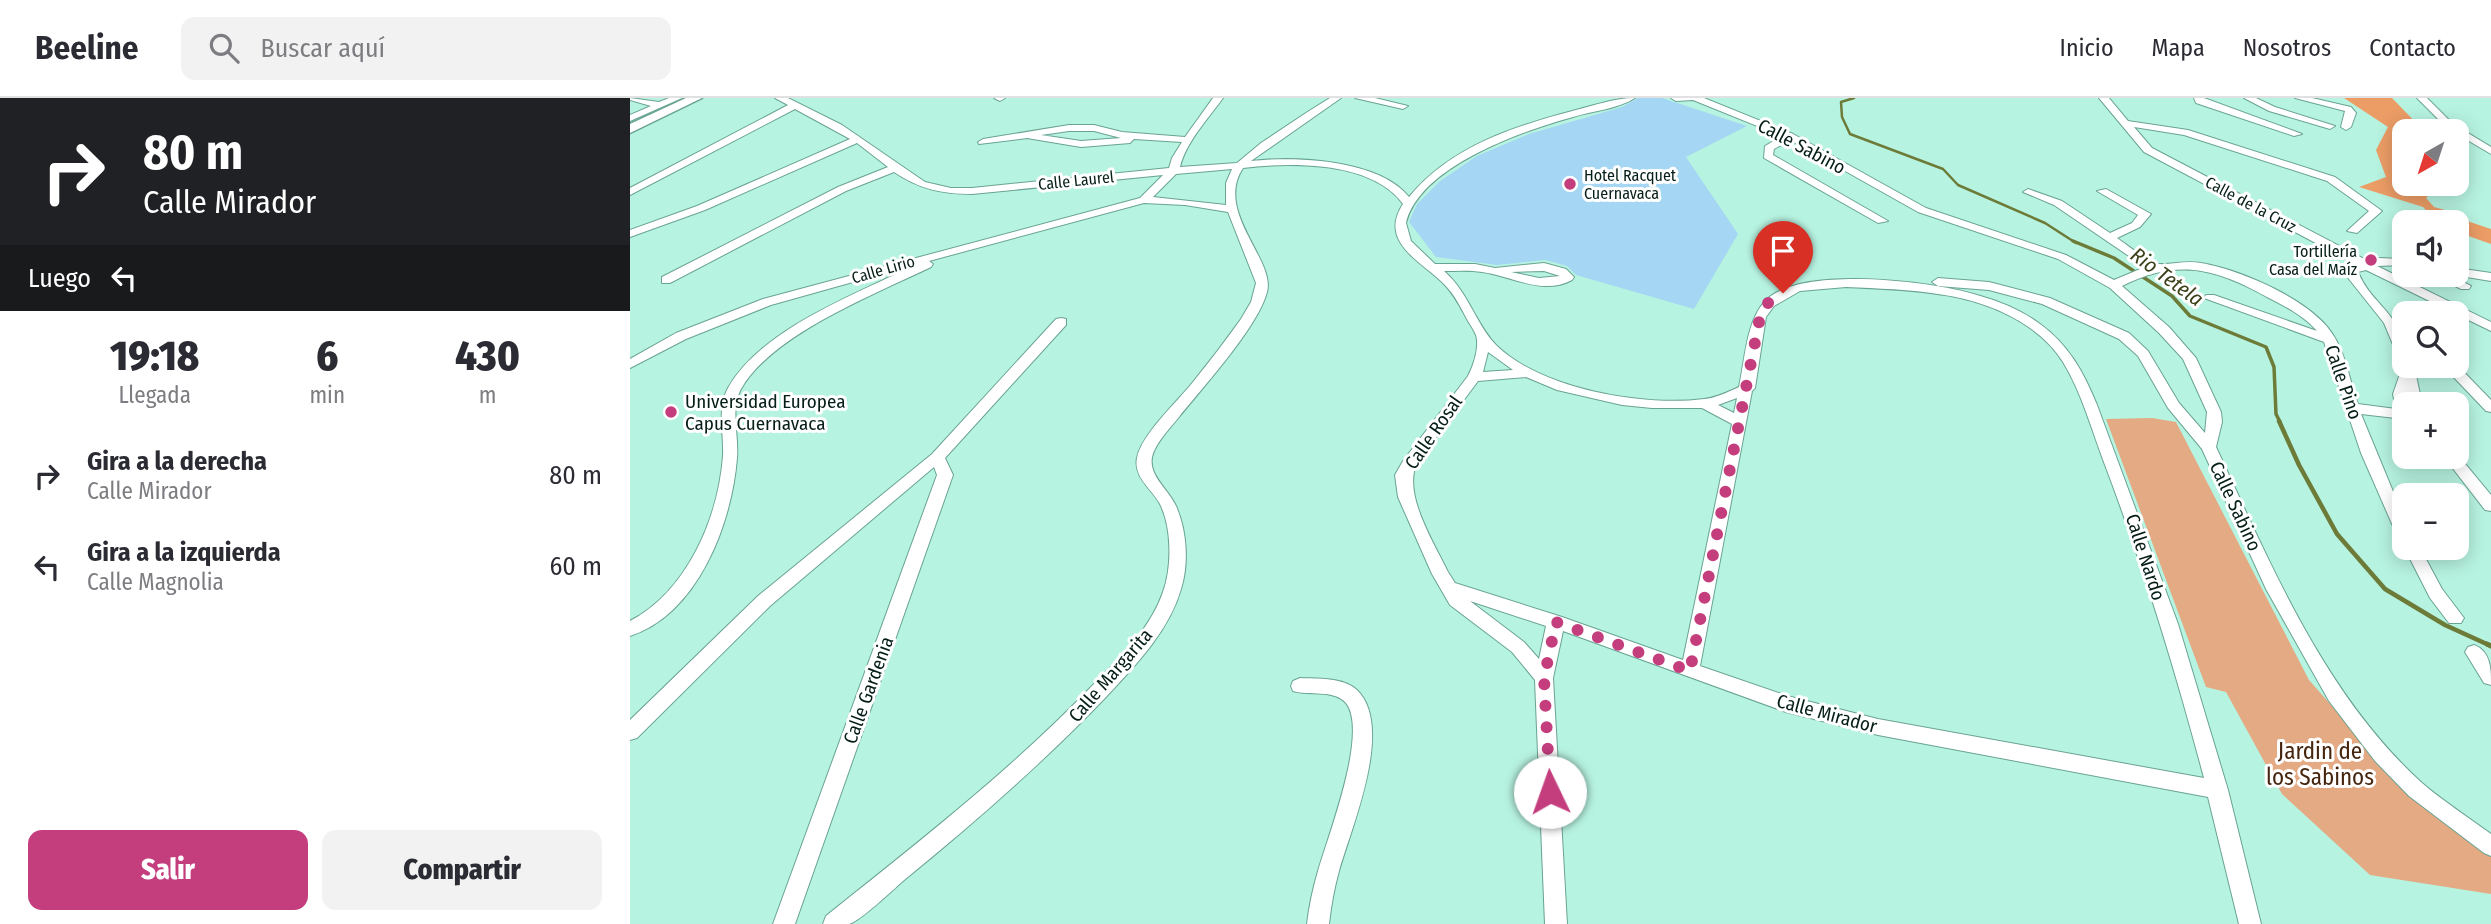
<!DOCTYPE html>
<html lang="es">
<head>
<meta charset="utf-8">
<style>
	:root { --surface:#fff; --page:#f2f2f3; --text:#2b2b33; --muted:#7c7c81; --line:#e1e1e2; --accent:#c43e7e }
	body { margin:0; font-family:"Fira Sans Condensed",sans-serif; background:var(--page); color:var(--text); height:100vh; display:flex; flex-direction:column; font-size:26px; white-space:nowrap }
	* { box-sizing:border-box; margin:0 }
	p { font-size:23px; color:var(--muted) }
	.icon { flex:none; width:38px; height:38px; fill:none; stroke:currentColor; stroke-width:2; stroke-linecap:round; stroke-linejoin:round }
	.map { position:relative; flex:1; overflow:hidden }
	.panel { display:flex; flex-direction:column; background:var(--surface); width:630px }
	.panel>* { flex:none }
	.banner { background:#202124; color:#fff; overflow:hidden }
	.needle { width:46px; rotate:219deg }
	.controls { position:absolute; left:1762px; top:21px; display:grid; gap:14px }
	.controls a { display:grid; place-items:center; width:77px; height:77px; border-radius:14px; background:var(--surface); box-shadow:0 4px 18px #0003; font-size:35px }
	.pin { position:absolute; display:grid; place-items:center; width:60px; height:60px; color:#fff; margin:-72px -30px; border-radius:50% 50% 50% 0; rotate:-45deg; box-shadow:0 0 7px #0007 }
	.pin .icon { rotate:45deg }
	.me { position:absolute; width:77px; margin:-38px; rotate:357deg; stroke-linejoin:round; filter:drop-shadow(0 0 5px #0008) }
	.turn { display:flex; align-items:center; gap:24px; height:147px; padding:0 28px; font-size:32px }
	.turn .icon { width:91px; height:91px; stroke-width:2.5 }
	.turn b { display:block; font-size:49px; line-height:60px }
	.then { display:flex; align-items:center; height:66px; padding:0 28px; background:#0003; gap:14px; font-size:26px }
	.eta { display:flex; justify-content:space-evenly; align-items:center; height:119px; text-align:center }
	.eta b { font-size:42px; font-weight:800; line-height:49px }
	.cta { display:flex; gap:14px; margin-top:auto; padding:14px 28px }
	.cta a { flex:1; height:80px; border-radius:14px; background:var(--accent); color:#fff; font-size:28px; font-weight:800; line-height:80px; text-align:center }
	.cta a+a { background:var(--page); color:var(--text) }
	ul { padding:0; list-style:none }
	li { display:flex; align-items:center; gap:21px; height:91px; padding:0 28px }
	li div { flex:1 }
	li b { display:block; font-size:26px }
	li em { font-style:normal }
	header { display:flex; align-items:center; gap:42px; box-sizing:border-box; height:98px; padding:0 35px; background:var(--surface); border-bottom:2px solid var(--line) }
	header strong { font-size:33px }
	nav { display:flex; gap:38px; margin-inline-start:auto; font-size:24px }
	.search { width:490px; height:63px; background:var(--page); display:flex; align-items:center; gap:18px; box-sizing:border-box; padding:0 24px; border-radius:14px; color:var(--muted); font-size:26px }
	main { display:flex; flex:1; min-height:0 }
	.map>svg:first-child { display:block }
	.green { fill:#e3aa83 }
	.forest { fill:#ec9d66 }
	.lines { fill:none; stroke-linecap:round; stroke-linejoin:round }
	.stream-far3 { stroke:#6d7b38; stroke-width:2.5 }
	.stream-far2 { stroke:#6d7b38; stroke-width:3.5 }
	.stream-far1 { stroke:#6d7b38; stroke-width:4.5 }
	.stream { stroke:#6d7b38; stroke-width:5 }
	.building { fill:#a5d6f3 }
	.minor-casing { stroke:#69a393; stroke-width:2 }
	.major-casing { stroke:#69a393; stroke-width:3 }
	.minor { fill:#fff; fill-rule:evenodd }
	.major { fill:#fff; fill-rule:evenodd }
	.route { stroke:#c43e7e; stroke-width:12; stroke-dasharray:0 21.6 }
	.poi-dot { fill:#c43e7e; stroke:#fff; stroke-width:2.5 }
	.labels { text-anchor:middle; stroke-width:6; stroke-linejoin:round; paint-order:stroke }
	.far-poi-label { font-size:16px; fill:#061e18; stroke:#fff; text-anchor:start }
	.far-street-label { font-size:16px; fill:#061e18; stroke:#fff }
	.street-label { font-size:19px; fill:#061e18; stroke:#fff }
	.poi-label { font-size:19px; fill:#061e18; stroke:#fff; text-anchor:start }
	.water-label { font-size:21px; font-style:italic; fill:#3d421b; stroke:#fff }
	.near-park-label { font-size:23px; fill:#45250e; stroke:#fff }
</style>
</head>
<body>
<header>
<strong>Beeline</strong>
<div class="search"><svg class="icon" aria-label="search" viewBox="0 0 24 24"><circle cx="10" cy="10" r="6"/><path d="M15 15l6 6"/></svg>Buscar aquí</div>
<nav><a>Inicio</a><a>Mapa</a><a>Nosotros</a><a>Contacto</a></nav>
</header>
<main>
<section class="panel">
<div class="banner">
<div class="turn"><svg class="icon" aria-label="right" viewBox="0 0 24 24"><path d="M7 20v-9h11M14 6l5 5-5 5"/></svg><div><b>80 m</b>Calle Mirador</div></div>
<div class="then">Luego<svg class="icon" aria-label="left" viewBox="0 0 24 24"><path d="M17 20v-9H6M10 6l-5 5 5 5"/></svg></div>
</div>
<div class="eta">
<div><b>19:18</b><p>Llegada</p></div>
<div><b>6</b><p>min</p></div>
<div><b>430</b><p>m</p></div>
</div>
<ul>
<li><svg class="icon" aria-label="right" viewBox="0 0 24 24"><path d="M7 20v-9h11M14 6l5 5-5 5"/></svg><div><b>Gira a la derecha</b><p>Calle Mirador</p></div><em>80 m</em></li>
<li><svg class="icon" aria-label="left" viewBox="0 0 24 24"><path d="M17 20v-9H6M10 6l-5 5 5 5"/></svg><div><b>Gira a la izquierda</b><p>Calle Magnolia</p></div><em>60 m</em></li>
</ul>
<div class="cta"><a>Salir</a><a>Compartir</a></div>
</section>
<div class="map">
<svg width="1861" height="826" viewBox="0 0 1861 826">
	<rect width="100%" height="100%" fill="#b7f3e1"/>
	<path class="green" d="M 1522,320 L 1546,324 L 1679,582 L 1769,684 L 1861,752 L 1861,796 L 1740,777 L 1652,696 L 1596,594 L 1576,589 L 1476,321 Z"/>
	<path class="forest" d="M 1714,0 L 1762,0 L 1794,33 L 1774,33 L 1774,86 L 1827,86 L 1827,89 L 1808,88 L 1796,100 L 1804,109 L 1826,115 L 1840,124 L 1861,131 L 1861,146 L 1827,134 L 1827,124 L 1808,124 L 1793,109 L 1729,89 L 1756,79 L 1746,52 L 1758,29 Z"/>
	<g class="lines">
		<path class="stream-far3" d="M 1224,0 L 1211,4 L 1212,19 L 1220,36 L 1313,71 L 1328,87 L 1415,125 L 1446,145"/>
		<path class="stream-far2" d="M 1443,143 L 1484,160 L 1542,198 L 1560,218 L 1636,249 L 1644,269 L 1646,316 L 1650,324"/>
		<path class="stream-far1" d="M 1649,323 L 1669,367 L 1707,436 L 1755,491 L 1815,527 L 1861,548"/>
		<path class="stream" d="M 1857,546 L 1861,548"/>
	</g>
	<path class="building" d="M 1008,0 L 1032,0 L 1117,28 L 1056,59 L 1108,136 L 1064,211 L 946,177 L 937,168 L 915,162 L 867,167 L 806,159 L 779,124 L 787,106 L 810,83 L 847,58 L 899,36 L 992,9 Z"/>
	<g class="lines">
		<g class="minor-casing">
			<g id="minor">
				<path d="M 0,0 L 29,4 L 39,0 L 52,0 L 0,23 L 0,17 L 21,8 L 0,2 Z"/>
				<path d="M 145,0 L 158,0 L 212,27 L 295,84 L 321,90 L 342,90 L 539,70 L 542,60 L 552,44 L 504,41 L 500,45 L 451,49 L 397,40 L 349,46 L 348,44 L 353,41 L 439,27 L 464,27 L 492,34 L 555,39 L 583,0 L 593,0 C 578,21 556,44 550,69 L 607,65 L 631,45 L 679,13 L 700,0 L 711,0 L 621,63 C 665,58 749,61 779,99 C 821,48 885,28 946,12 C 966,7 984,0 1005,0 C 988,11 962,13 943,19 C 893,33 790,68 776,125 L 781,143 L 805,166 L 845,166 L 865,170 L 914,165 L 936,171 L 944,179 L 942,182 C 913,198 882,178 852,174 C 840,172 826,173 814,173 C 839,195 845,225 866,247 C 911,291 1013,309 1074,301 C 1086,300 1098,294 1109,289 C 1115,262 1116,224 1135,203 C 1169,167 1302,183 1347,197 C 1369,203 1391,212 1410,226 C 1439,247 1454,275 1467,307 L 1548,526 L 1598,692 L 1631,826 L 1609,826 L 1578,699 L 1248,637 L 1156,614 L 933,533 L 923,580 L 937,826 L 915,826 L 905,582 L 882,554 L 820,507 L 802,476 L 768,399 L 765,377 L 773,363 L 838,278 C 843,268 848,254 847,242 C 847,236 841,228 838,223 C 831,210 825,197 814,186 C 791,163 748,144 773,106 C 742,63 661,64 613,70 C 584,114 646,162 637,194 C 628,229 573,289 549,319 C 541,329 530,340 524,353 C 514,375 538,390 546,408 C 557,433 559,466 551,491 C 539,533 505,568 476,599 C 413,665 344,725 273,783 C 263,792 229,824 219,826 C 211,826 201,826 193,826 L 196,818 C 287,745 379,674 460,590 C 488,562 520,532 533,494 C 542,469 542,430 530,406 C 522,391 503,379 507,360 C 511,337 548,303 563,284 C 580,263 596,242 611,221 L 621,204 L 626,185 L 598,114 L 555,107 L 514,105 L 299,163 L 303,166 L 301,169 C 246,196 142,236 111,291 C 100,311 109,338 107,360 C 102,425 68,516 0,538 L 0,523 C 57,493 88,421 93,358 C 94,336 87,310 98,290 C 132,230 227,196 287,166 L 141,207 L 56,241 L 0,270 L 0,261 L 46,235 L 133,201 L 510,100 L 533,77 L 342,96 C 312,96 289,91 264,74 L 216,93 L 40,185 L 32,185 L 32,179 L 208,89 L 258,69 L 227,45 L 75,112 L 0,139 L 0,132 L 67,108 L 220,41 L 165,11 L 0,97 L 0,90 L 158,7 ZM 439,33 L 464,33 L 491,40 L 451,43 L 411,37 ZM 602,71 L 596,85 L 596,107 L 523,99 L 546,76 ZM 914,173 L 930,178 L 909,180 L 881,174 ZM 1216,189 C 1279,192 1346,192 1400,230 C 1413,239 1425,251 1433,264 C 1452,295 1462,333 1475,367 C 1514,470 1546,574 1574,680 L 1248,621 L 1157,598 L 1070,568 L 1122,293 L 1125,290 L 1136,219 L 1144,208 L 1170,193 ZM 858,254 L 883,272 L 853,274 ZM 896,279 L 927,292 L 992,307 L 1022,310 L 1072,310 L 1102,326 L 1053,562 L 932,519 L 825,485 L 818,474 C 804,445 772,395 787,365 L 848,283 ZM 1107,300 L 1104,315 L 1088,307 ZM 840,503 L 916,528 L 909,561 L 894,544 Z"/>
				<path d="M 364,0 L 375,0 L 370,3 Z"/>
				<path d="M 725,0 L 745,0 L 778,8 L 773,11 Z"/>
				<path d="M 1041,0 L 1074,0 L 1163,36 L 1296,110 L 1436,157 L 1484,182 L 1515,169 L 1424,107 L 1393,94 L 1398,91 L 1432,103 L 1480,135 L 1502,125 L 1508,117 L 1467,93 L 1476,91 L 1521,116 L 1510,129 L 1487,140 C 1496,146 1519,165 1528,166 C 1542,167 1556,162 1571,165 C 1611,172 1685,203 1705,240 C 1717,260 1720,285 1728,306 L 1766,311 L 1763,296 L 1772,270 L 1774,267 L 1784,268 L 1792,306 L 1774,306 L 1774,321 L 1731,316 L 1774,420 L 1774,441 L 1766,435 L 1731,355 L 1694,244 L 1574,200 L 1576,197 L 1584,197 L 1687,233 C 1674,218 1655,208 1637,199 C 1585,170 1547,160 1492,188 L 1539,229 L 1566,260 L 1591,314 L 1592,324 L 1586,349 C 1641,467 1694,596 1792,685 C 1813,703 1838,719 1861,736 L 1861,758 L 1854,755 L 1779,698 L 1745,663 L 1699,603 L 1636,491 L 1572,351 L 1538,310 L 1508,258 L 1489,241 L 1412,206 L 1359,192 L 1308,188 L 1302,184 L 1308,180 L 1359,184 L 1420,200 L 1499,235 L 1518,253 L 1549,305 L 1575,335 L 1577,314 L 1553,261 L 1529,235 L 1480,190 L 1428,161 L 1288,114 L 1160,42 L 1144,51 L 1143,57 L 1258,123 L 1248,125 L 1134,60 L 1135,48 L 1152,38 L 1063,2 L 1046,3 Z"/>
				<path d="M 1469,0 L 1479,0 L 1498,23 L 1558,32 L 1705,79 L 1752,113 L 1727,135 L 1717,133 L 1739,113 L 1697,83 L 1554,37 L 1504,29 L 1522,50 L 1738,163 L 1748,160 L 1774,161 L 1774,167 L 1747,168 L 1861,224 L 1861,233 L 1736,172 L 1728,174 C 1743,210 1774,214 1774,262 L 1769,261 L 1754,225 L 1715,176 L 1719,169 L 1727,167 L 1514,54 Z"/>
				<path d="M 1564,0 L 1574,0 L 1672,36 L 1664,38 L 1566,5 Z"/>
				<path d="M 1614,0 L 1626,0 L 1645,9 L 1705,28 L 1700,31 L 1639,13 Z"/>
				<path d="M 1665,0 L 1682,0 L 1721,9 L 1726,15 L 1721,29 L 1716,32 L 1711,29 L 1715,13 Z"/>
				<path d="M 1787,0 L 1797,0 L 1823,26 L 1861,49 L 1861,56 L 1827,36 L 1827,33 L 1817,30 Z"/>
				<path d="M 1827,170 L 1861,175 L 1861,183 L 1824,177 L 1827,177 Z"/>
				<path d="M 1804,177 L 1820,177 L 1841,188 L 1839,191 L 1831,191 Z"/>
				<path d="M 431,220 L 436,221 L 436,227 L 315,360 L 323,377 L 165,826 L 143,826 L 307,377 L 304,369 L 140,508 L 7,640 L 0,642 L 0,622 L 128,498 L 302,356 L 426,221 Z"/>
				<path d="M 1827,267 L 1861,302 L 1861,314 L 1856,313 L 1813,268 Z"/>
				<path d="M 1827,322 L 1836,329 L 1834,332 L 1827,333 Z"/>
				<path d="M 1827,356 L 1861,397 L 1861,413 L 1855,412 L 1814,359 L 1827,359 Z"/>
				<path d="M 1774,449 L 1790,450 L 1812,491 L 1834,520 L 1831,525 L 1819,525 L 1800,500 Z"/>
				<path d="M 1844,547 C 1861,553 1861,572 1861,587 L 1854,585 L 1835,554 L 1838,549 Z"/>
				<path d="M 670,580 C 687,581 713,579 727,592 C 765,629 721,730 709,773 C 704,791 701,808 699,826 L 677,826 C 679,808 683,790 688,773 C 698,738 739,634 716,605 C 704,591 678,598 663,593 L 661,588 L 663,583 Z"/>
			</g>
		</g>
		<g class="major-casing">
			<path id="major" d="M 56,0 L 72,0 L 0,35 L 0,26 Z"/>
		</g>
		<use href="#minor" class="minor"/>
		<use href="#major" class="major"/>
	</g>
	<g class="lines">
		<path class="route" d="M 920,694 L 914,580 L 926,524 L 1060,573 L 1130,219 L 1138,205 L 1153,195"/>
	</g>
	<g class="poi-dot">
		<circle cx="940" cy="86" r="7"/>
		<circle cx="1741" cy="162" r="7"/>
		<circle cx="41" cy="314" r="7"/>
	</g>
	<g class="labels">
		<g class="far-poi-label">
			<text x="954" y="83">Hotel Racquet<tspan x="954" dy="18">Cuernavaca</tspan></text>
			<text x="1727" y="159" text-anchor="end">Tortillería<tspan x="1727" dy="18">Casa del Maíz</tspan></text>
		</g>
		<g class="far-street-label">
			<text transform="translate(446 82) rotate(-6)" y="6">Calle Laurel</text>
			<text transform="translate(1621 106) rotate(28)" y="6">Calle de la Cruz</text>
			<text transform="translate(253 171) rotate(-16)" y="6">Calle Lirio</text>
		</g>
		<g class="street-label">
			<text transform="translate(1172 48) rotate(28)" y="7">Calle Sabino</text>
			<text transform="translate(1714 284) rotate(71)" y="7">Calle Pino</text>
			<text transform="translate(803 334) rotate(-55)" y="7">Calle Rosal</text>
			<text transform="translate(1606 408) rotate(65)" y="7">Calle Sabino</text>
			<text transform="translate(1516 459) rotate(72)" y="7">Calle Nardo</text>
			<text transform="translate(480 577) rotate(-49)" y="7">Calle Margarita</text>
			<text transform="translate(238 592) rotate(-70)" y="7">Calle Gardenia</text>
			<text transform="translate(1197 615) rotate(15)" y="7">Calle Mirador</text>
		</g>
		<g class="poi-label">
			<text x="55" y="310">Universidad Europea<tspan x="55" dy="22">Capus Cuernavaca</tspan></text>
		</g>
		<g class="water-label">
			<text transform="translate(1537 179) rotate(36)" y="7">Rio Tetela</text>
		</g>
		<g class="near-park-label">
			<text x="1690" y="661">Jardin de<tspan x="1690" dy="26">los Sabinos</tspan></text>
		</g>
	</g>
</svg>
<div class="controls">
<a><svg class="needle" viewBox="-14 -14 28 28"><path d="M0-13l5 13h-10z" fill="#e53935"/><path d="M0 13l5-13h-10z" fill="#7c7c81"/></svg></a>
<a><svg class="icon" aria-label="sound" viewBox="0 0 24 24"><path d="M4 9h4l5-4v14l-5-4H4zM17 9q2 3 0 6"/></svg></a>
<a><svg class="icon" aria-label="search" viewBox="0 0 24 24"><circle cx="10" cy="10" r="6"/><path d="M15 15l6 6"/></svg></a>
<a>+</a>
<a>−</a>
</div>
<div class="pin" style="left:1153px;top:195px;background:#d93025"><svg class="icon" aria-label="arrive" viewBox="0 0 24 24"><path d="M6 21V4h12l-3 4 3 4H6"/></svg></div>
<svg class="me" style="left:920px;top:694px" viewBox="-20 -20 40 40"><circle r="19" fill="#fff"/><path d="M0-13L10 11 0 6-10 11z" fill="#c43e7e"/></svg>
</div>
</main>
</body>
</html>
